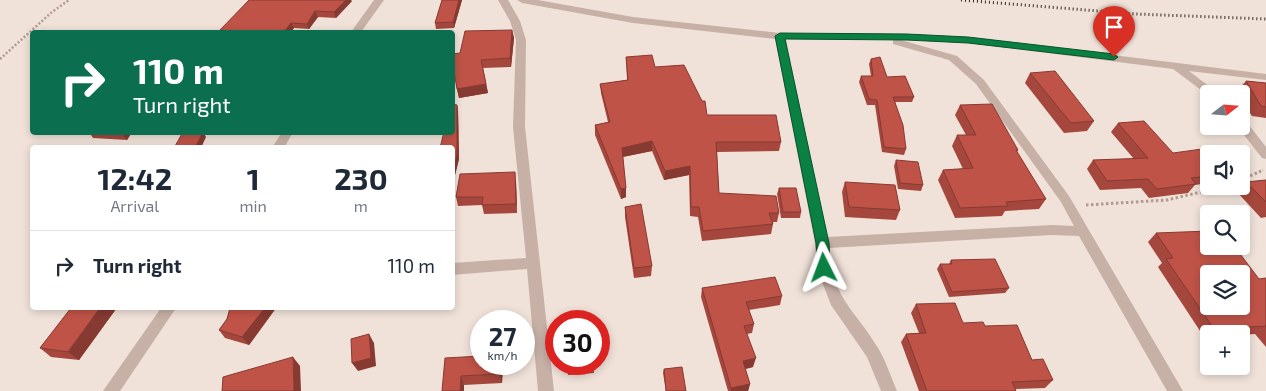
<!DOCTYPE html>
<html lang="en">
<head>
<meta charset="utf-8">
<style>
	:root { --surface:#fff; --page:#f6f6f7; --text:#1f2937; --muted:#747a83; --line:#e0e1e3 }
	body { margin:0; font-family:"Exo 2",sans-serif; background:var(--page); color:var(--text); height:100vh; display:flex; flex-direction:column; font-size:19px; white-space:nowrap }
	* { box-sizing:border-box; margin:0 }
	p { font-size:16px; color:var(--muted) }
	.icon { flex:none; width:28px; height:28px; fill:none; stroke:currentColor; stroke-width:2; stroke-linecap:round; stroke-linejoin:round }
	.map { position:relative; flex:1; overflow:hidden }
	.panel { position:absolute; left:30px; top:145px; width:425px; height:165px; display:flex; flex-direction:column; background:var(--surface); border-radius:5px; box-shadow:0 2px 8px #0003 }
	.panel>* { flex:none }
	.guide { position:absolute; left:30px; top:30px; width:425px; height:105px; border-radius:5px; box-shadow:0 2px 8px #0003; background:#0b6e4f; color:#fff; overflow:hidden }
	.needle { width:32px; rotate:73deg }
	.buttons { position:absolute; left:1200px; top:85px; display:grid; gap:10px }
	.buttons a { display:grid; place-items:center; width:50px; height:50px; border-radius:5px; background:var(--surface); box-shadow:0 2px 8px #0003; font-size:25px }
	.speed { position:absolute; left:470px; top:310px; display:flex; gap:10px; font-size:25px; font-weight:700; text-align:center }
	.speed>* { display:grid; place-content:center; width:65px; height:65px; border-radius:50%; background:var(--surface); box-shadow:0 2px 8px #0003; line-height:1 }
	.speed small { font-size:12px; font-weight:400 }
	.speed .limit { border:8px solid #d22; background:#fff; color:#111 }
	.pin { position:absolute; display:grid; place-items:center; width:42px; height:42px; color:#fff; margin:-51px -21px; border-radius:50% 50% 50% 0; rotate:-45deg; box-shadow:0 0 5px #0007 }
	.pin .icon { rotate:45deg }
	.me { position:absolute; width:55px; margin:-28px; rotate:357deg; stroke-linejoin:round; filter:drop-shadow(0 0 4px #0008) }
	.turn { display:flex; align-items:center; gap:18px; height:105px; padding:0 20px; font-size:22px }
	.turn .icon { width:65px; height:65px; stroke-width:2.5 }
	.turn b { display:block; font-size:35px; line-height:42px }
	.eta { display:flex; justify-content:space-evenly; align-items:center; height:85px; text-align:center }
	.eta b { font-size:30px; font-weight:700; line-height:35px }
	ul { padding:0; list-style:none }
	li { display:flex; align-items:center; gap:15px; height:70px; padding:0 20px; border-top:1px solid var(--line) }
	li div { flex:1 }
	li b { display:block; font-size:19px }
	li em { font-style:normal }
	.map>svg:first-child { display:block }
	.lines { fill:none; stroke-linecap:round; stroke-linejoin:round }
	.path-far1 { stroke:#b39a90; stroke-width:2.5; stroke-dasharray:2 2; stroke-linecap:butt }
	.path { stroke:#b39a90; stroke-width:3; stroke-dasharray:2.5 2.5; stroke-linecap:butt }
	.minor { fill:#c7b0a6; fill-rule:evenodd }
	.rail { stroke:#332926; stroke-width:3; stroke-dasharray:1 3; stroke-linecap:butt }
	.wall { fill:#a5473d }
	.shaded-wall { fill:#863a32 }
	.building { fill:#c05347; stroke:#863a32; fill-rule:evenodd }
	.route { fill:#0b8043; stroke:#07532c }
</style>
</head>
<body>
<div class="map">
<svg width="1266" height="391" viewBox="0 0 1266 391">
	<rect width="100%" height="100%" fill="#f0e2d9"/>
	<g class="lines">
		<g class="path-far1">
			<path d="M 0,59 L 52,12 L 69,0"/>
			<path d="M 1259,172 L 1263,170"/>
		</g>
		<g class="path">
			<path d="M 1241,180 L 1261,171"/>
			<path d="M 1086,205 L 1167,200 L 1226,186"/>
		</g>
		<g class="minor">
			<path d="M 374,0 L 384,0 L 361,32 L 351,32 Z"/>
			<path d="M 498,0 L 508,0 L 520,21 L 526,40 L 525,127 L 554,391 L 538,391 L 527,269 L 452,275 L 452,263 L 526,258 L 513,127 L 516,40 L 510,21 Z"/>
			<path d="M 517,0 L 538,0 L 633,17 L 780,33 L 907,34 L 968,37 L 1266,74 L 1266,80 L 1189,71 L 1219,94 L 1209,94 L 1209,96 L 1173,69 L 968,43 L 901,40 L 957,56 L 984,80 L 1069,196 L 1183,391 L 1167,391 L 1079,236 L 1052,235 L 829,248 C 833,300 854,308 878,348 C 886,361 891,377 897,391 L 881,391 L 867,357 L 831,305 L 817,269 L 815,243 L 775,39 L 633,23 L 522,3 ZM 786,39 L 893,40 L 893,44 L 949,60 L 976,84 L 1061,202 L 1074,226 L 1052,225 L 827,237 Z"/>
			<path d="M 1241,119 L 1245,120 L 1266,147 L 1266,159 L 1262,158 L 1237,126 L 1241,126 Z"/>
			<path d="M 282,132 L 293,132 L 284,148 L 272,148 Z"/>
			<path d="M 161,308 L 176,308 L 120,391 L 103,391 Z"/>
		</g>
		<path class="rail" d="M 961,0 L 1136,14 L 1266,19"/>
	</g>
	<g class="wall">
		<path d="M 442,0 L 462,0 L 454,28 L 436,29 L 435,23 Z"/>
		<path d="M 352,1 L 336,18 L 318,17 L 309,29 L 294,28 L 291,32 L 221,32 L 220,30 Z"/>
		<path d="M 512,30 L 514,38 L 511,67 L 483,68 L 488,93 L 459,98 L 457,89 L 460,53 Z"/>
		<path d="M 626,57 L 655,67 L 707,115 L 781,142 L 779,151 L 717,152 L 719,193 L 779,213 L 777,222 L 772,222 L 773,224 L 771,234 L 702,241 L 698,217 L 690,216 L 689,175 L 664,180 L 652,151 L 623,157 L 626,197 L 621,199 L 595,135 L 595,125 L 608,122 L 601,93 L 600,84 L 627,80 Z"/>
		<path d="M 871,59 L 887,77 L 914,97 L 912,102 L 895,102 L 906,149 L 904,155 L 882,152 L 875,105 L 867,105 L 859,82 L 861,76 L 871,76 L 869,64 Z"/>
		<path d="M 1030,73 L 1094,121 L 1087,131 L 1064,133 L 1025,83 Z"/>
		<path d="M 1246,81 L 1266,83 L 1266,118 L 1252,116 L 1241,99 L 1241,94 L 1238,94 L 1237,91 Z"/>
		<path d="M 457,105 L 458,110 L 459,159 L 455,175 L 452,175 L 452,148 Z"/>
		<path d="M 960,105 L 1018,150 L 1017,152 L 1046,199 L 1039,209 L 1005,211 L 1002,216 L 955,218 L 938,180 L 943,170 L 963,169 L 952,146 L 957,135 L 966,135 L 955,115 Z"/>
		<path d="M 1118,123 L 1173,153 L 1209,154 L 1209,183 L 1195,185 L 1188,193 L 1149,198 L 1141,188 L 1100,190 L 1087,169 L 1093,160 L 1134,159 L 1111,132 Z"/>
		<path d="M 89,132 L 132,132 L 127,140 L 93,138 Z"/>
		<path d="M 896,160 L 923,185 L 921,191 L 898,189 L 894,166 Z"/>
		<path d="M 1241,165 L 1247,170 L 1241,176 Z"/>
		<path d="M 1266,180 L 1266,217 L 1261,218 L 1237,192 L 1246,182 Z"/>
		<path d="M 516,181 L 517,213 L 484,214 L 482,205 L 458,206 L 456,197 Z"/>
		<path d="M 845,182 L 900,210 L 896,220 L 845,217 L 842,192 Z"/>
		<path d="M 779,188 L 801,212 L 800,218 L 781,218 L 777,194 Z"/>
		<path d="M 625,207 L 652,266 L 651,276 L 634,278 L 625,217 Z"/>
		<path d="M 1156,233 L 1259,279 L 1266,278 L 1266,347 L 1255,334 L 1241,335 L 1241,334 L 1209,334 L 1209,337 L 1204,337 L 1158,267 L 1162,263 L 1148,242 Z"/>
		<path d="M 951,260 L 1009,288 L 1005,293 L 949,297 L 937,269 L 940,264 L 949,264 Z"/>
		<path d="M 702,288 L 782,296 L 780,305 L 749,310 L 754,324 L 752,333 L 747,334 L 753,367 L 745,369 L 750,384 L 748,391 L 728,391 L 701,297 Z"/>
		<path d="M 916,304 L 963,323 L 985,326 L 1032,360 L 1053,380 L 1045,388 L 1015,389 L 1016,391 L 919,391 L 901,342 L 906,334 L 919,333 L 911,313 Z"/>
		<path d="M 71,308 L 114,308 L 116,309 L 79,360 L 51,357 L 40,348 Z"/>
		<path d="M 230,308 L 276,308 L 249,345 L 225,338 L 219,330 L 227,319 Z"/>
		<path d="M 445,358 L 503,364 L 502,383 L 464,385 Z"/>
		<path d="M 593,364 L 594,373 L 568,375 L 567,367 Z"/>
		<path d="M 664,369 L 686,391 L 666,391 L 663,373 Z"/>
	</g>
	<g class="shaded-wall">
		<path d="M 346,0 L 351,0 L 352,1 L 336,18 L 334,12 Z"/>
		<path d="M 459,0 L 462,0 L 454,28 L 453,22 Z"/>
		<path d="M 315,11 L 318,17 L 309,29 L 307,24 Z"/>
		<path d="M 291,23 L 294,28 L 291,32 L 284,32 Z"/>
		<path d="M 512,30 L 514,38 L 511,67 L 510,58 Z"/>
		<path d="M 481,60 L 488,93 L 459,98 L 457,89 Z"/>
		<path d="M 457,105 L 458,110 L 459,159 L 455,175 L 454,169 Z"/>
		<path d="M 121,132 L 132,132 L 127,140 Z"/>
		<path d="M 203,132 L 206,137 L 201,148 L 195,148 Z"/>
		<path d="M 652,141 L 652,151 L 622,157 L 622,148 Z"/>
		<path d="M 690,166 L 689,175 L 664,180 L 665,171 Z"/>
		<path d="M 515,172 L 516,181 L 517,213 L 516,204 Z"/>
		<path d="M 626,188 L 626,197 L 621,199 L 621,189 Z"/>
		<path d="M 100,308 L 114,308 L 116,309 L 79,360 L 68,352 Z"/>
		<path d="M 265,308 L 276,308 L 249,345 L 242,337 Z"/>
		<path d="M 369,334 L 374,343 L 376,366 L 358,371 L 352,363 Z"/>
		<path d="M 293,357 L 300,366 L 301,391 L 294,391 Z"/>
		<path d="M 756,358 L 753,367 L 741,370 L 743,361 Z"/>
		<path d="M 500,364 L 503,364 L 502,383 L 499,374 Z"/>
		<path d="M 461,376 L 464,385 L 464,391 L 460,391 Z"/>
		<path d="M 750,384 L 748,391 L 731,391 L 731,388 Z"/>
	</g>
	<g class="building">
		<path d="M 249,0 L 346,0 L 334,12 L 315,11 L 307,24 L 291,23 L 284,32 L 237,32 L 220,30 Z"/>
		<path d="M 442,0 L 459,0 L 453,22 L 435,23 Z"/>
		<path d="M 512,30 L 510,58 L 481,60 L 486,84 L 457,89 L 452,60 L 452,54 L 460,53 L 465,31 Z"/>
		<path d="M 652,55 L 655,67 L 684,65 L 702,101 L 705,101 L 707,115 L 776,115 L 781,142 L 716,142 L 719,193 L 776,196 L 779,213 L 769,213 L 773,224 L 703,231 L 699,207 L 691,207 L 690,166 L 665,171 L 652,141 L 622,148 L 626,188 L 621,189 L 595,125 L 610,122 L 600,84 L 628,80 L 626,57 Z"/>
		<path d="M 880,57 L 887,77 L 905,76 L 914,97 L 893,97 L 903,125 L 906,149 L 884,147 L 877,100 L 869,99 L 861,76 L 873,76 L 871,59 Z"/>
		<path d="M 1055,71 L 1094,121 L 1071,123 L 1030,73 Z"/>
		<path d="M 1246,81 L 1266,83 L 1266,107 L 1261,106 Z"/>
		<path d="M 452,104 L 457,105 L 457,154 L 454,169 L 452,169 L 452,148 L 440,148 L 444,132 L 452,132 Z"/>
		<path d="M 992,104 L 1018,150 L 1016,150 L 1046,199 L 1006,202 L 1008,206 L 960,208 L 943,170 L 973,168 L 957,135 L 976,135 L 960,105 Z"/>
		<path d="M 1144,121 L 1173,153 L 1224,146 L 1231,154 L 1209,154 L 1209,176 L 1191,178 L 1196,184 L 1157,189 L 1148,179 L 1107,181 L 1093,160 L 1148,158 L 1118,123 Z"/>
		<path d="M 183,132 L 203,132 L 195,148 L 174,148 Z"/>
		<path d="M 896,160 L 918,162 L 923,185 L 900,183 Z"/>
		<path d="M 1241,165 L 1247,170 L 1241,171 Z"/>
		<path d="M 515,172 L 516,204 L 482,205 L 483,197 L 456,197 L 460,174 Z"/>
		<path d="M 1266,180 L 1266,202 L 1246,182 Z"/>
		<path d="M 845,182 L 895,185 L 900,210 L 849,207 Z"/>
		<path d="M 779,188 L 796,188 L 801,212 L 783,212 Z"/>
		<path d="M 641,204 L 652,266 L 634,268 L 625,207 Z"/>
		<path d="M 1209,231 L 1209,246 L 1234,246 L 1259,279 L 1266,278 L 1266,326 L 1214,329 L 1166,259 L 1173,258 L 1156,233 ZM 1209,274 L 1241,274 L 1241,306 L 1209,306 Z"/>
		<path d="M 995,259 L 1009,288 L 952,292 L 940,264 L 952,264 L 951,260 Z"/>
		<path d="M 775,277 L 782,296 L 746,302 L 754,324 L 744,326 L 756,358 L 743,361 L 750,384 L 731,388 L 702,288 Z"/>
		<path d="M 955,303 L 963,323 L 983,322 L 985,326 L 1017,325 L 1032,360 L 1043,359 L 1053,380 L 1012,382 L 1016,391 L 927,391 L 906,334 L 926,333 L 916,304 Z"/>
		<path d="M 71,308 L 100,308 L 68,352 L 40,348 Z"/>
		<path d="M 230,308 L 265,308 L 242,337 L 219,330 L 227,319 Z"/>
		<path d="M 369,334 L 371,358 L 352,363 L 351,339 Z"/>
		<path d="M 481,356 L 481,364 L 500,364 L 499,374 L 461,376 L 460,391 L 442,391 L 445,358 Z"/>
		<path d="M 293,357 L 294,391 L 222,391 L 223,377 Z"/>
		<path d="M 567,364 L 593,364 L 593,365 L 567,367 Z"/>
		<path d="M 682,367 L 686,391 L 666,391 L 664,369 Z"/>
	</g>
	<path class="route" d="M 780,33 L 907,34 L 968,37 L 1114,54 L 1118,57 L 1114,60 L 968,43 L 907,40 L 785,39 L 829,243 L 830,268 L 824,274 L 818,268 L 816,243 L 775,36 Z"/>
</svg>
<div class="buttons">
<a><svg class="needle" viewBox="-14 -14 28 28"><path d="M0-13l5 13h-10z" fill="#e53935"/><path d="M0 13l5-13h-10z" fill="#747a83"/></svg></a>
<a><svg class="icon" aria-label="sound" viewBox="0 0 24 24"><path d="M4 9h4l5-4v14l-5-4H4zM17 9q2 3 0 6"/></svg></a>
<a><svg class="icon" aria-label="search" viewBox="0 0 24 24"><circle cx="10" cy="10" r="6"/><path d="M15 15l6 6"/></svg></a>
<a><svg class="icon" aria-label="layers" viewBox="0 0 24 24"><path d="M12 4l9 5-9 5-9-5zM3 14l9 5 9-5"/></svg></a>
<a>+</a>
</div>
<div class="speed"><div>27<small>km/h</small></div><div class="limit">30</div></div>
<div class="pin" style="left:1114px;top:57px;background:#d93025"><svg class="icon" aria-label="arrive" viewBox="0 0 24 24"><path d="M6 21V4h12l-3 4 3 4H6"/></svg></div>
<svg class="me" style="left:824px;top:268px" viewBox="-20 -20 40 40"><path d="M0-17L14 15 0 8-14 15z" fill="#0b8043" stroke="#fff" stroke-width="4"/></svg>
<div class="guide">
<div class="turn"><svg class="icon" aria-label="right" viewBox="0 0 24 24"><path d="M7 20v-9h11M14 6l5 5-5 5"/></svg><div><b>110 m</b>Turn right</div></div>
</div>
<section class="panel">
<div class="eta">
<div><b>12:42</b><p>Arrival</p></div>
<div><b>1</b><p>min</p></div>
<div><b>230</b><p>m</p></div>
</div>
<ul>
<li><svg class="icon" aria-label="right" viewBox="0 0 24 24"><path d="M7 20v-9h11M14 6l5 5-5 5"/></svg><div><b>Turn right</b></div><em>110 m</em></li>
</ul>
</section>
</div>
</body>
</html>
